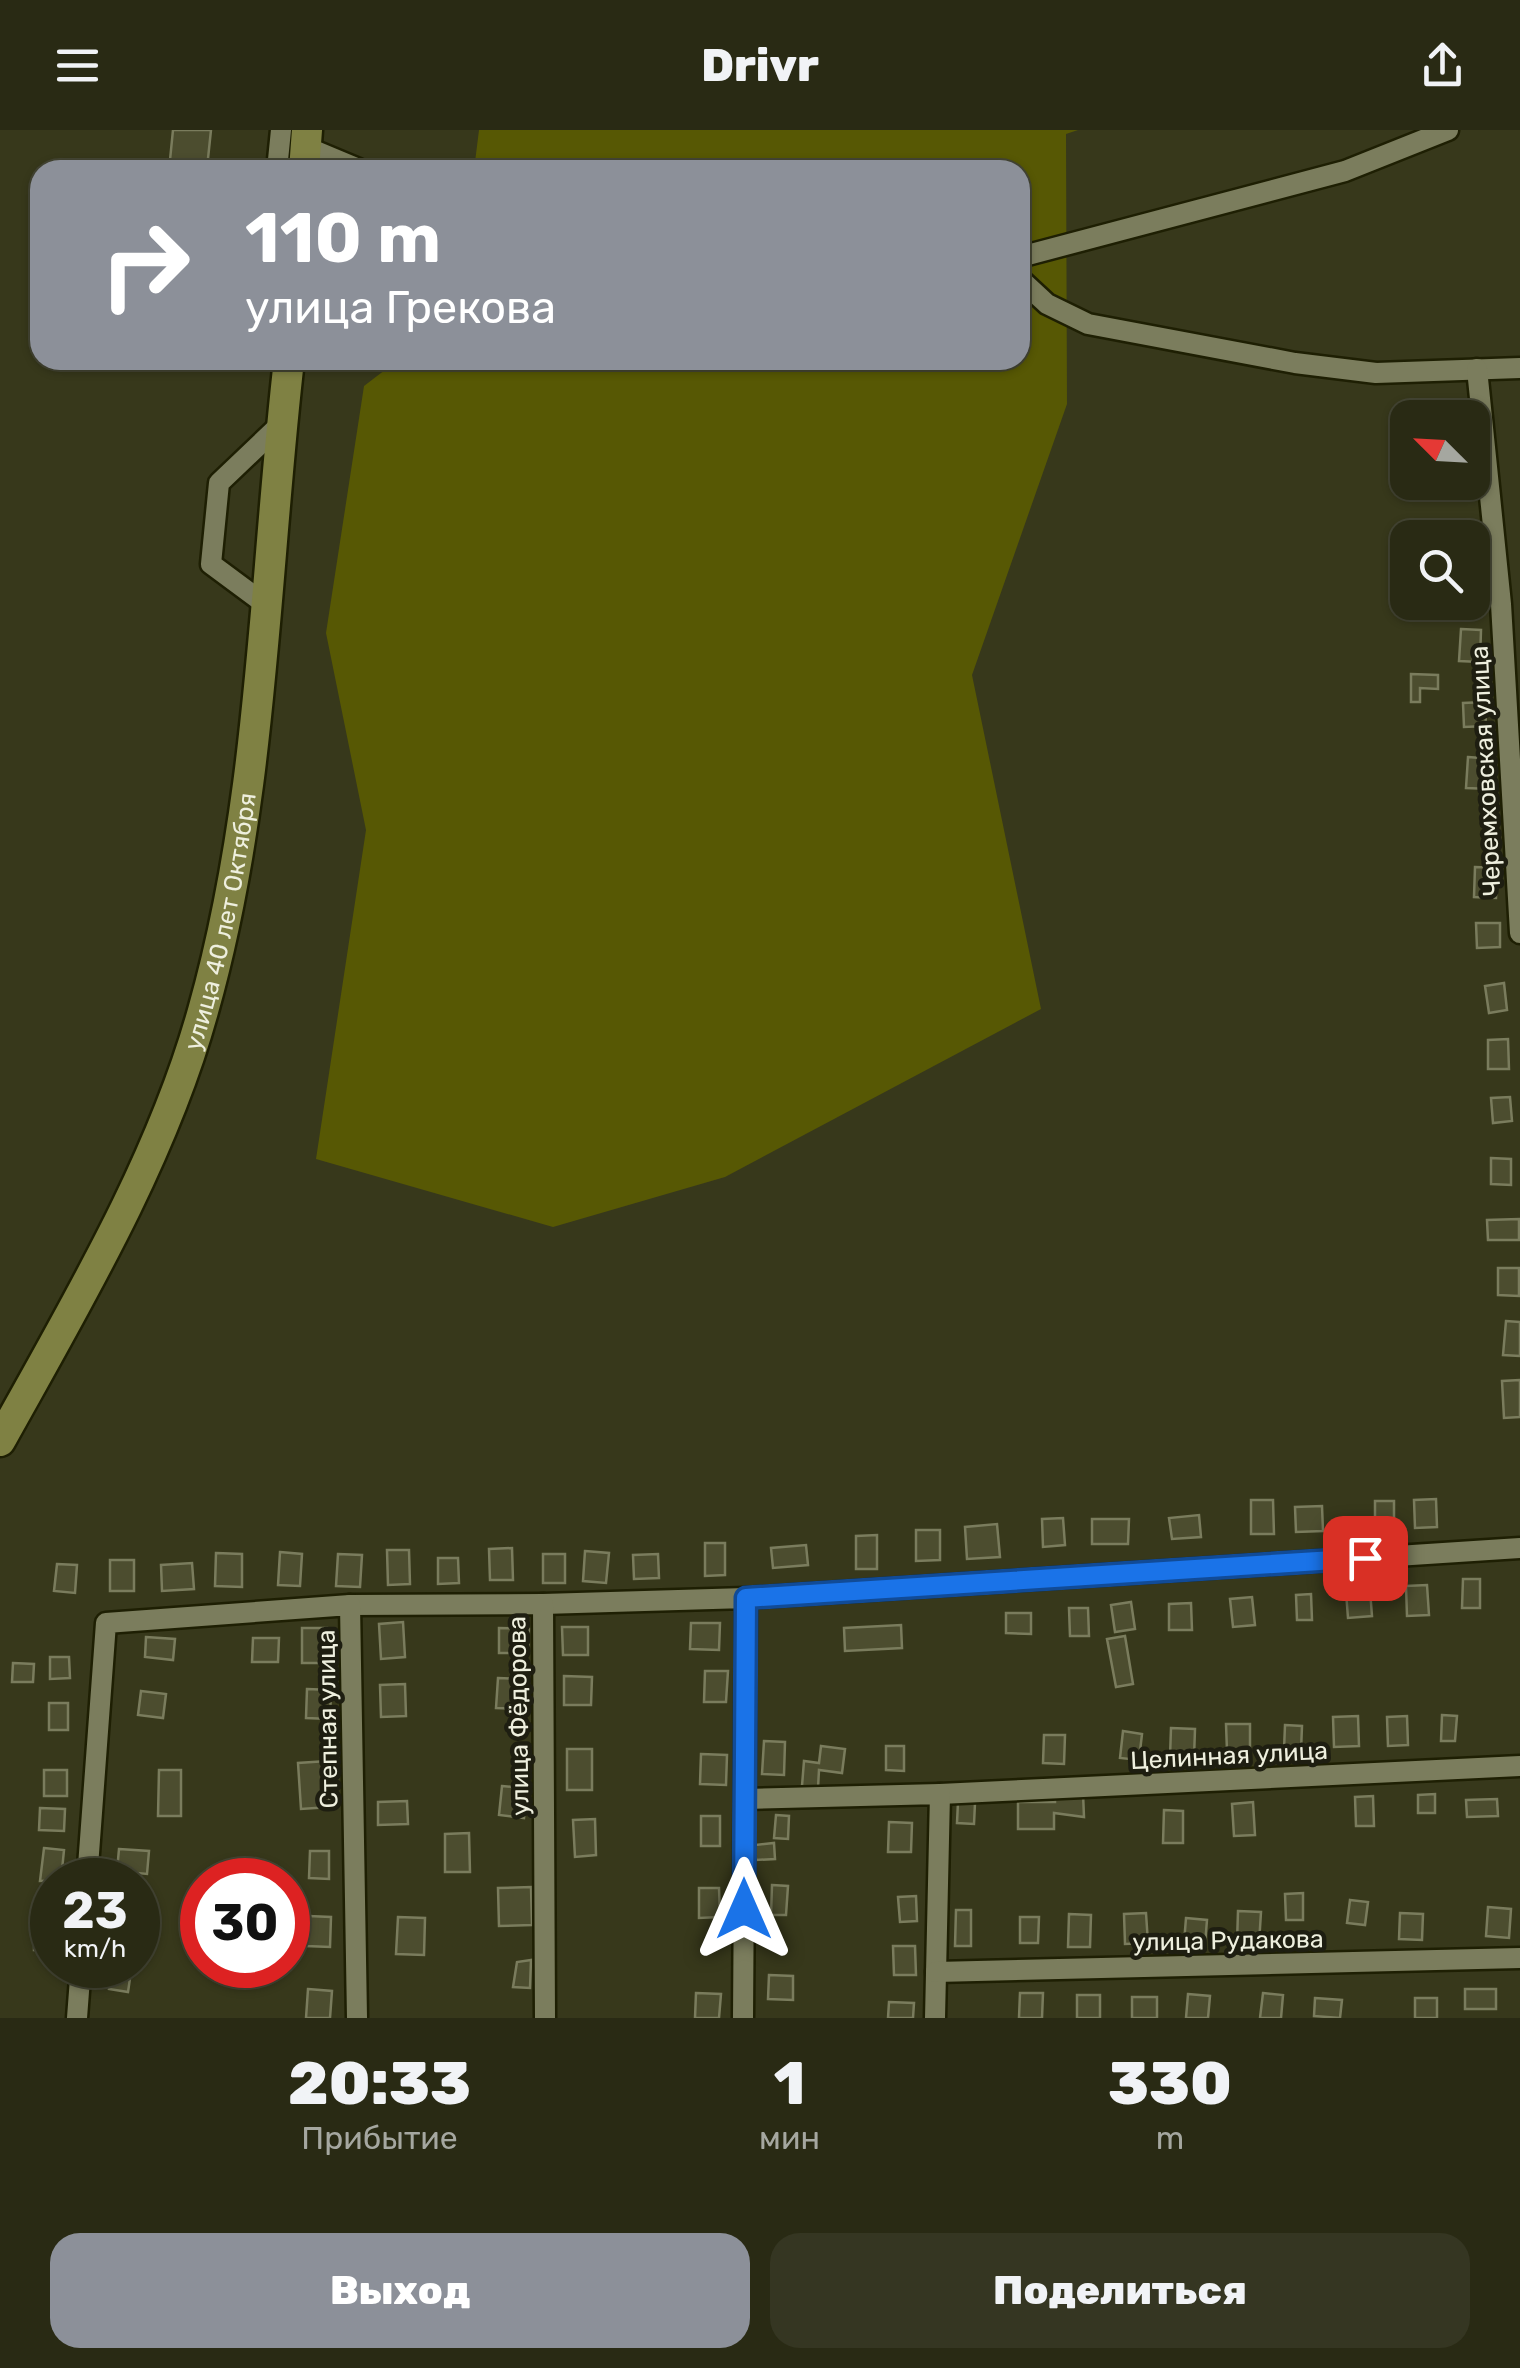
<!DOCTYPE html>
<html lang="ru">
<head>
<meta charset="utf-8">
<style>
	:root { --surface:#292a14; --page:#353622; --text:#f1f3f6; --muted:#a5a7a0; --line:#454634; --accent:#8c9099 }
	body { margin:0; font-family:Rubik,sans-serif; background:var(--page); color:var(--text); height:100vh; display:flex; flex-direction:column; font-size:38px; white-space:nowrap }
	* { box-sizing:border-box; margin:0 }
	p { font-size:32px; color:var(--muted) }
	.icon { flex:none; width:55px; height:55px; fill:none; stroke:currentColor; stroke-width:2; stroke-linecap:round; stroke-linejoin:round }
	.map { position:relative; height:1888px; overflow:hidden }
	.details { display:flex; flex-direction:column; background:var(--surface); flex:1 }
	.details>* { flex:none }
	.hud { position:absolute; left:30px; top:30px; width:1000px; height:210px; border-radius:30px; box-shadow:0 2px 8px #0004,0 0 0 2px var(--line); background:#8c9099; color:#fff; overflow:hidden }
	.needle { width:65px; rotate:294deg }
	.controls { position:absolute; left:1390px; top:270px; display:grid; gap:20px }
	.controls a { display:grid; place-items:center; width:100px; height:100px; border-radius:20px; background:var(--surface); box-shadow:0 2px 8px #0004,0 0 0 2px var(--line); font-size:50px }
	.speed { position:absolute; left:30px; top:1728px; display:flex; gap:20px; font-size:50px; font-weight:700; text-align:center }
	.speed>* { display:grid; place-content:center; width:130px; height:130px; border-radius:50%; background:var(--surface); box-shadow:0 2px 8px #0004,0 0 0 2px var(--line); line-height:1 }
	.speed small { font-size:25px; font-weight:400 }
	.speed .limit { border:15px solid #d22; background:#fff; color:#111 }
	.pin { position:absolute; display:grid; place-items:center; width:85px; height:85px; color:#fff; margin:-42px; border-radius:20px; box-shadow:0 5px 15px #0006 }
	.me { position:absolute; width:110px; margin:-55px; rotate:0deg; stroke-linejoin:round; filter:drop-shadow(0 0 8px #0008) }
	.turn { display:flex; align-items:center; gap:35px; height:210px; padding:0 50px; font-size:45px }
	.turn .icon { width:130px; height:130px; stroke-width:2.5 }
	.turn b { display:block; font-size:70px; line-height:85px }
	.eta { display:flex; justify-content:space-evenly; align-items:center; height:170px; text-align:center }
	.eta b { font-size:60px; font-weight:800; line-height:70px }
	.button { display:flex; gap:20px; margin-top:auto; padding:20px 50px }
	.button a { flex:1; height:115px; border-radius:30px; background:var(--accent); color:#fff; font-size:40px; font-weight:800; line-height:115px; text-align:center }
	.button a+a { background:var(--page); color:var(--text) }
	header { display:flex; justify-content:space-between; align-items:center; height:130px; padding:0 50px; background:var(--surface); font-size:45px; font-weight:800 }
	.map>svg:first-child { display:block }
	.green { fill:#575804 }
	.building { fill:#4c4d2f; stroke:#7a7c5d; stroke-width:2.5 }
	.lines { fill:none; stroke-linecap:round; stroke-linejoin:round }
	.minor-casing { stroke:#1e1f03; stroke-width:25 }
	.secondary-casing { stroke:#1e1f03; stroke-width:35 }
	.minor { stroke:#7b7d5d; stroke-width:20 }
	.secondary { stroke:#7f8143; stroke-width:30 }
	.route-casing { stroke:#114b97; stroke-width:25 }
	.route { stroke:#1a73e8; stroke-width:18 }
	.labels { text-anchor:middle; stroke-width:9; stroke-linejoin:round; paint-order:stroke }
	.street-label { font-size:25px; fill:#eeefde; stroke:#1e1e11 }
</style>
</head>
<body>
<header><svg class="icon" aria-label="menu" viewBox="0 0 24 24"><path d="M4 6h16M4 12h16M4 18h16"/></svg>Drivr<svg class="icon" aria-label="share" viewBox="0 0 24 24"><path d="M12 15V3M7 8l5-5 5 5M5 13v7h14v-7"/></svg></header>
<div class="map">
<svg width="1520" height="1888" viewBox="0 0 1520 1888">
	<rect width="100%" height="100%" fill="#37381b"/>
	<path class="green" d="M 479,0 L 1078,0 L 1066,4 L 1067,274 L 972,545 L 1041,879 L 725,1047 L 553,1097 L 316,1029 L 366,700 L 326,503 L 364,256 L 398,230 L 1020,230 L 1020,40 L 474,40 Z"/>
	<g class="building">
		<path d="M 173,0 L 211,0 L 207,38 L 242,40 L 169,40 Z"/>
		<path d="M 1461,499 L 1481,500 L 1480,532 L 1459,531 Z"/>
		<path d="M 1411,544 L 1438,545 L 1438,559 L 1420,558 L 1420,572 L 1411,572 Z"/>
		<path d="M 1485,572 L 1486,596 L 1464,597 L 1463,573 Z"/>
		<path d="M 1468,627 L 1493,629 L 1491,659 L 1466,658 Z"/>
		<path d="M 1475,737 L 1497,738 L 1496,768 L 1474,767 Z"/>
		<path d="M 1476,793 L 1500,793 L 1500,817 L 1477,818 Z"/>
		<path d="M 1504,853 L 1507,880 L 1489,883 L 1485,856 Z"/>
		<path d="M 1508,909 L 1509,939 L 1488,939 L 1488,910 Z"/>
		<path d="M 1510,967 L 1512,991 L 1493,993 L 1491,968 Z"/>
		<path d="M 1491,1028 L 1511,1029 L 1511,1055 L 1491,1054 Z"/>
		<path d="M 1519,1089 L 1519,1110 L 1488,1110 L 1487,1090 Z"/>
		<path d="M 1498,1138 L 1519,1138 L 1519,1166 L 1498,1165 Z"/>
		<path d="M 1506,1191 L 1520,1192 L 1520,1226 L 1503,1225 Z"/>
		<path d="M 1520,1250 L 1520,1287 L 1504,1288 L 1502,1251 Z"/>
		<path d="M 1436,1369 L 1437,1397 L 1415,1398 L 1414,1370 Z"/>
		<path d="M 1251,1370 L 1273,1370 L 1274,1404 L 1251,1404 Z"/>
		<rect x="1375" y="1371" width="19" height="28"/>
		<path d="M 1322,1376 L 1323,1401 L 1296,1402 L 1295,1377 Z"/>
		<path d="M 1199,1385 L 1201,1407 L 1172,1409 L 1169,1388 Z"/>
		<path d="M 1063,1388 L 1065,1415 L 1043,1417 L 1042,1389 Z"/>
		<path d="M 1092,1389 L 1129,1389 L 1128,1414 L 1092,1414 Z"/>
		<path d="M 997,1394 L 1000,1427 L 967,1429 L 965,1397 Z"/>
		<path d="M 916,1400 L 940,1400 L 940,1430 L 916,1431 Z"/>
		<path d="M 877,1405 L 877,1439 L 856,1439 L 856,1406 Z"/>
		<path d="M 705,1413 L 725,1413 L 725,1445 L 705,1446 Z"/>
		<path d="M 806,1415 L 808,1435 L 773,1438 L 771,1418 Z"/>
		<path d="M 512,1418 L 513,1450 L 490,1450 L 489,1419 Z"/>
		<path d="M 387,1420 L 409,1420 L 410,1454 L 388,1455 Z"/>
		<path d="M 585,1421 L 609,1423 L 606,1453 L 583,1451 Z"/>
		<path d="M 280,1422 L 302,1424 L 300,1456 L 278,1455 Z"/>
		<path d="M 216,1423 L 242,1424 L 242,1457 L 215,1456 Z"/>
		<path d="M 338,1424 L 362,1425 L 360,1457 L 336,1456 Z"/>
		<rect x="543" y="1424" width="22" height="29"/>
		<path d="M 658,1424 L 659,1448 L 634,1449 L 633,1425 Z"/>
		<path d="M 438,1428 L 458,1428 L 459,1453 L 438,1454 Z"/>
		<rect x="110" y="1430" width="24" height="31"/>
		<path d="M 192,1433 L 194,1459 L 162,1461 L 161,1435 Z"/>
		<path d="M 57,1434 L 77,1435 L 75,1463 L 54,1461 Z"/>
		<path d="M 1463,1449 L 1480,1449 L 1480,1478 L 1462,1478 Z"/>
		<path d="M 1427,1455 L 1429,1485 L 1407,1486 L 1406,1456 Z"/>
		<path d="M 1370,1460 L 1372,1486 L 1348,1488 L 1346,1462 Z"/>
		<path d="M 1311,1464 L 1312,1490 L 1297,1490 L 1296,1465 Z"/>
		<path d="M 1252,1467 L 1255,1495 L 1233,1497 L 1230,1469 Z"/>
		<path d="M 1131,1472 L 1135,1499 L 1115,1502 L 1111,1475 Z"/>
		<path d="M 1191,1473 L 1192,1500 L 1169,1500 L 1169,1474 Z"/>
		<path d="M 1069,1478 L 1088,1478 L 1089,1506 L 1070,1506 Z"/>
		<path d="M 1006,1483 L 1031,1483 L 1031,1504 L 1006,1503 Z"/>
		<path d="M 403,1492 L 405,1527 L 381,1529 L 379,1494 Z"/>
		<path d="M 691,1493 L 720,1493 L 719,1520 L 690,1519 Z"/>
		<path d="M 901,1495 L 902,1518 L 845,1521 L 844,1498 Z"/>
		<path d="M 562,1497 L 588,1497 L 588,1525 L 563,1525 Z"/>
		<rect x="302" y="1498" width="25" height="35"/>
		<path d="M 499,1498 L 529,1499 L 528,1523 L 499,1523 Z"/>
		<path d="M 1125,1506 L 1133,1554 L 1116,1557 L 1107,1509 Z"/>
		<path d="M 146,1507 L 175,1509 L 173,1530 L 145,1527 Z"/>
		<path d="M 253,1508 L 279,1508 L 278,1532 L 252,1532 Z"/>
		<path d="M 50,1527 L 69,1527 L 70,1548 L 50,1549 Z"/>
		<path d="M 13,1533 L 34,1534 L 33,1552 L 12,1552 Z"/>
		<path d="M 705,1541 L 728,1541 L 726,1572 L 704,1572 Z"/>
		<path d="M 564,1546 L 592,1547 L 591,1575 L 564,1575 Z"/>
		<path d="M 498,1548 L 522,1549 L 521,1579 L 496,1578 Z"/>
		<path d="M 405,1554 L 406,1586 L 381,1587 L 380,1555 Z"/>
		<path d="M 307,1559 L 331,1560 L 330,1589 L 306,1588 Z"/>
		<path d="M 141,1561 L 166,1564 L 163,1588 L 138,1585 Z"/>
		<rect x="49" y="1573" width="19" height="27"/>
		<path d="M 1442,1585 L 1457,1586 L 1455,1611 L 1441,1611 Z"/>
		<path d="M 1358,1586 L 1359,1616 L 1334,1617 L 1333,1587 Z"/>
		<path d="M 1407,1586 L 1408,1615 L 1388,1616 L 1387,1587 Z"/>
		<path d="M 1226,1594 L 1250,1594 L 1250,1621 L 1227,1621 Z"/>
		<path d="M 1285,1595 L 1302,1596 L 1301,1621 L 1284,1620 Z"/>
		<path d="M 1171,1598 L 1195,1599 L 1194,1628 L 1170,1627 Z"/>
		<path d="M 1123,1601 L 1142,1604 L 1139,1630 L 1120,1628 Z"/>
		<path d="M 1044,1605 L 1065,1605 L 1064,1634 L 1043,1633 Z"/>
		<path d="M 764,1611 L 785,1612 L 784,1645 L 762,1644 Z"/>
		<path d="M 821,1616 L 845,1619 L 842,1643 L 819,1640 L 818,1658 L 802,1656 L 804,1631 L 819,1633 Z"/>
		<path d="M 886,1616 L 904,1616 L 904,1641 L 886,1640 Z"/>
		<rect x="567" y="1619" width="25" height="41"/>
		<path d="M 701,1624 L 727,1625 L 726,1655 L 700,1654 Z"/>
		<path d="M 327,1631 L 330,1677 L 301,1679 L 298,1633 Z"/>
		<rect x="44" y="1640" width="23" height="26"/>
		<path d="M 159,1640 L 181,1640 L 181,1686 L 158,1686 Z"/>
		<path d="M 502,1656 L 527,1658 L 524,1688 L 499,1685 Z"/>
		<path d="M 1055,1663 L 1083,1663 L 1084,1687 L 1054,1683 L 1054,1699 L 1018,1699 L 1018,1672 L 1055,1672 Z"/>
		<path d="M 1435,1664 L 1435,1683 L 1418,1683 L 1418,1665 Z"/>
		<path d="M 1373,1666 L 1374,1696 L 1356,1696 L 1355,1667 Z"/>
		<path d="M 1497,1669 L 1498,1686 L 1467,1687 L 1466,1670 Z"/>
		<path d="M 407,1671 L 408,1694 L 378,1695 L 378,1672 Z"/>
		<path d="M 958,1672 L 975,1673 L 974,1694 L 957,1693 Z"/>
		<path d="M 1253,1672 L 1255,1705 L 1234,1706 L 1232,1674 Z"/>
		<path d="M 40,1678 L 65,1679 L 64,1701 L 39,1700 Z"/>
		<path d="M 1164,1680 L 1183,1681 L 1183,1713 L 1163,1713 Z"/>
		<path d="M 776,1685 L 789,1686 L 788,1709 L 774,1708 Z"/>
		<rect x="701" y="1686" width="19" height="30"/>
		<path d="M 595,1689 L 596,1725 L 575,1727 L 573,1690 Z"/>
		<path d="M 889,1692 L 912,1693 L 911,1722 L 888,1722 Z"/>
		<path d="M 469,1703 L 470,1742 L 445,1742 L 445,1704 Z"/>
		<path d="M 774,1713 L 775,1729 L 756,1730 L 755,1715 Z"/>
		<path d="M 44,1718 L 64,1720 L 61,1750 L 40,1751 Z"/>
		<path d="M 119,1719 L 149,1721 L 147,1744 L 117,1741 Z"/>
		<path d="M 310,1721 L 329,1721 L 329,1749 L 309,1748 Z"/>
		<path d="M 772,1755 L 788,1756 L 786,1785 L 771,1785 Z"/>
		<path d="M 531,1757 L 532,1795 L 499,1796 L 498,1758 Z"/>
		<path d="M 699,1758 L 719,1758 L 720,1787 L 699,1788 Z"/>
		<path d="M 1303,1763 L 1303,1790 L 1286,1790 L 1285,1764 Z"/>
		<path d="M 916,1766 L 917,1791 L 900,1792 L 898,1767 Z"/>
		<path d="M 1350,1770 L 1368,1772 L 1365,1795 L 1347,1793 Z"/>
		<path d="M 1488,1777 L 1511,1779 L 1509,1808 L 1486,1806 Z"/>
		<path d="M 956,1780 L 971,1780 L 971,1816 L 955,1816 Z"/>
		<path d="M 1238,1781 L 1261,1782 L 1259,1814 L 1237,1813 Z"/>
		<path d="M 1146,1783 L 1148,1813 L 1125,1814 L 1124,1784 Z"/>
		<path d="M 1400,1783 L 1423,1784 L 1422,1810 L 1399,1809 Z"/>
		<path d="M 35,1784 L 52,1784 L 52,1821 L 34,1820 Z"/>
		<path d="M 1069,1784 L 1091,1785 L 1090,1817 L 1068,1817 Z"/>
		<path d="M 308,1786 L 331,1787 L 330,1817 L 306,1816 Z"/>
		<path d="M 398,1787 L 425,1788 L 424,1825 L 396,1824 Z"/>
		<path d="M 1020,1787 L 1039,1787 L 1038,1813 L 1020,1813 Z"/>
		<path d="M 1186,1788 L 1207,1790 L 1205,1815 L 1184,1813 Z"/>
		<path d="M 893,1816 L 915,1816 L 916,1845 L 894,1845 Z"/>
		<path d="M 531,1830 L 530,1858 L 513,1857 L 517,1832 Z"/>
		<path d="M 112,1835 L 132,1835 L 128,1862 L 109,1859 Z"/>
		<path d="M 769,1845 L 793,1846 L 793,1870 L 768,1869 Z"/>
		<path d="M 308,1859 L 332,1861 L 330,1888 L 306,1888 Z"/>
		<rect x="1465" y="1859" width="31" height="20"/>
		<path d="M 696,1863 L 721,1864 L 719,1888 L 695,1888 Z"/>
		<path d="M 1020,1863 L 1043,1863 L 1042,1888 L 1019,1888 Z"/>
		<path d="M 1263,1863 L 1283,1865 L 1281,1888 L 1260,1888 Z"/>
		<path d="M 1188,1864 L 1210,1866 L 1208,1888 L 1186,1888 Z"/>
		<rect x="1077" y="1865" width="23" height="23"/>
		<rect x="1132" y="1867" width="25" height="21"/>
		<path d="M 1315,1868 L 1342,1870 L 1340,1888 L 1314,1886 Z"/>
		<rect x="1415" y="1868" width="22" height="20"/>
		<path d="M 889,1872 L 914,1873 L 913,1888 L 888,1888 Z"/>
	</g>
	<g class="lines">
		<g class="minor-casing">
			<g id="minor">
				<path d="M 306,17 L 361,40"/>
				<path d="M 277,40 L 281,0"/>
				<path d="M 1020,127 L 1345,41 L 1448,0"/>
				<path d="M 1020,149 L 1047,174 L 1088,194 L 1295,233 L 1376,243 L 1520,238"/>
				<path d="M 1477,239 L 1501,474 L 1520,803"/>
				<path d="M 265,474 L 211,434 L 219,353 L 283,292"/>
				<path d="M 746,1468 L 1520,1418"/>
				<path d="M 543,1474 L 746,1468 L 743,1888"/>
				<path d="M 350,1475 L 543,1474 L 545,1888"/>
				<path d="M 940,1664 L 1520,1636"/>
				<path d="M 745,1669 L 940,1664 L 935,1888"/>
				<path d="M 87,1750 L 106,1493 L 350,1475 L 357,1888"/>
				<path d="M 936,1842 L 1520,1828"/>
				<path d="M 77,1888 L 81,1835"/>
			</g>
		</g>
		<g class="secondary-casing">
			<g id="secondary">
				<path d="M 304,40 L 307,0"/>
				<path id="s1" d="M 0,1311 C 76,1174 161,1032 203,881 C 263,670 264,447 289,230"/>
			</g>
		</g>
		<use href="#minor" class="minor"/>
		<use href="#secondary" class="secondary"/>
	</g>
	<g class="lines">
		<g class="route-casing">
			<path id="route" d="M 744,1779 L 746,1468 L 1365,1428"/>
		</g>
		<use href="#route" class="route"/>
	</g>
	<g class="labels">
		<g class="street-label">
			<text transform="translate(1485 641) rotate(-93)" y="9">Черемховская улица</text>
			<text dy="9" stroke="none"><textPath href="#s1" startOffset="568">улица 40 лет Октября</textPath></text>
			<text transform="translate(518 1586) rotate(-91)" y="9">улица Фёдорова</text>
			<text transform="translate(327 1589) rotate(-91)" y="9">Степная улица</text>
			<text transform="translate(1229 1625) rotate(-3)" y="9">Целинная улица</text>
			<text transform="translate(1228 1810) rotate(-1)" y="9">улица Рудакова</text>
		</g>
	</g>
</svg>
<div class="controls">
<a><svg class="needle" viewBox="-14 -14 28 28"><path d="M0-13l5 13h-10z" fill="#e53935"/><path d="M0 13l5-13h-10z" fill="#a5a7a0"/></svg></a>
<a><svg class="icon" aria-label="search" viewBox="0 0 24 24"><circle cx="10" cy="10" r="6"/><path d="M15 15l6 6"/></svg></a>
</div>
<div class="speed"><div>23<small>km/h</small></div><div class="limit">30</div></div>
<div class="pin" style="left:1365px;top:1428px;background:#d93025"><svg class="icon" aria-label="arrive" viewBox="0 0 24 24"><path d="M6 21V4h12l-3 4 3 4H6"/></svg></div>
<svg class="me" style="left:744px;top:1779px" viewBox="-20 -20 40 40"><path d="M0-17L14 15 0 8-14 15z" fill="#1a73e8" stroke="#fff" stroke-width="4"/></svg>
<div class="hud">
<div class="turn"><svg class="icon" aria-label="right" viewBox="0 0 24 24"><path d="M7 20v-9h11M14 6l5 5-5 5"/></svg><div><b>110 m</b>улица Грекова</div></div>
</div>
</div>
<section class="details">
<div class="eta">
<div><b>20:33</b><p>Прибытие</p></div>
<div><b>1</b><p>мин</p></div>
<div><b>330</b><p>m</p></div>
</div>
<div class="button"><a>Выход</a><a>Поделиться</a></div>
</section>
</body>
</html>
